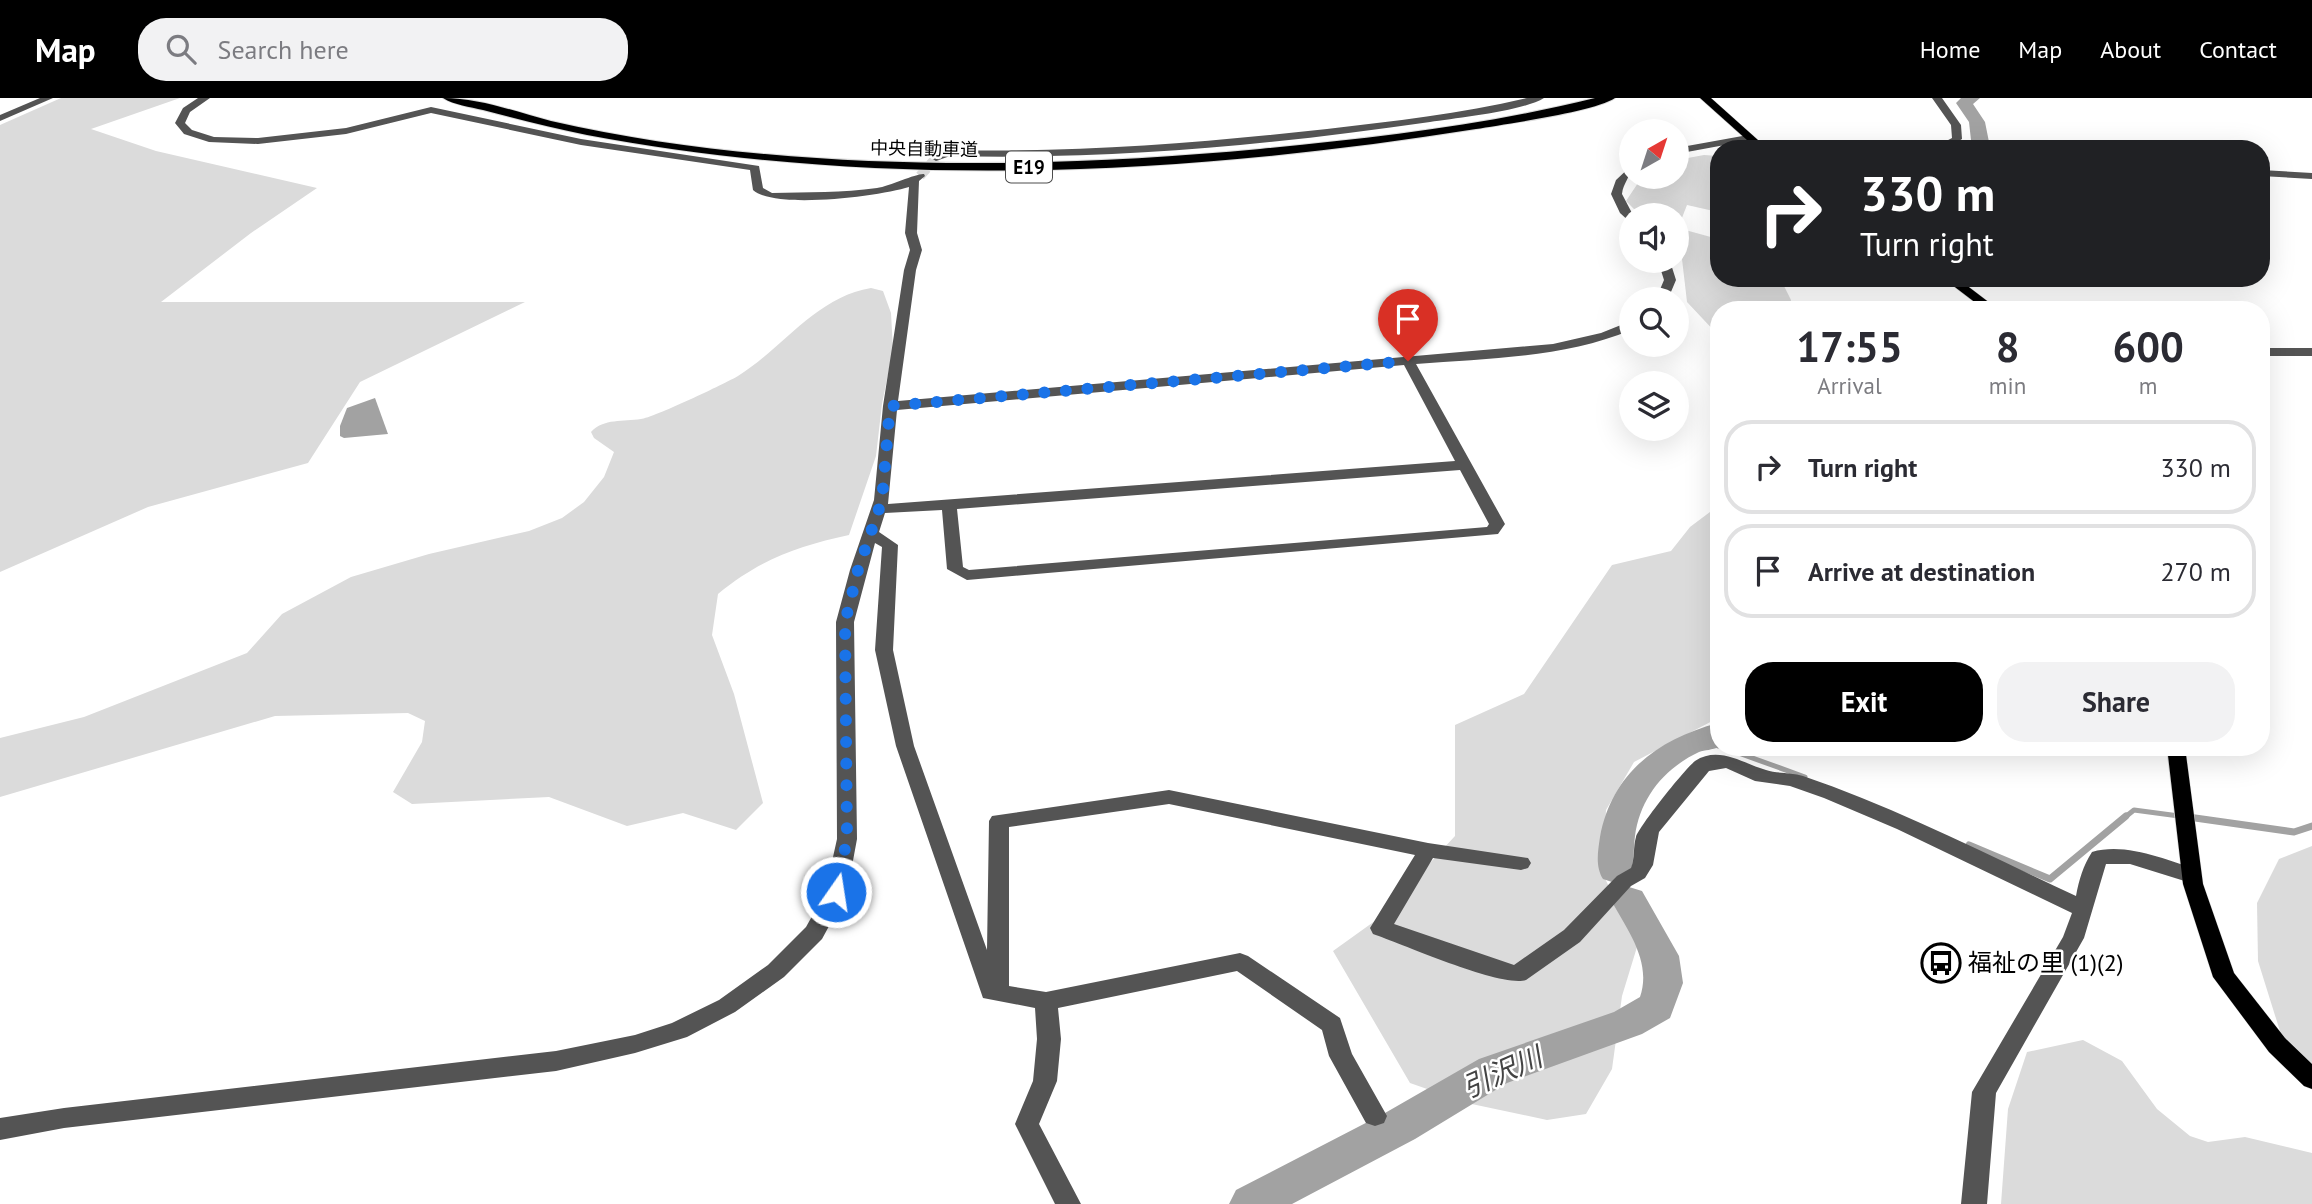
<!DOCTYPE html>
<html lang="en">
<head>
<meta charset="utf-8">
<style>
	:root { --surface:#fff; --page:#f2f2f3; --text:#2b2b33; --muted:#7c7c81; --line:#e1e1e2; --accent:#000 }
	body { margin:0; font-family:"PT Sans","Noto Sans JP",sans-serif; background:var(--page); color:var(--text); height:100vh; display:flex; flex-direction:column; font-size:26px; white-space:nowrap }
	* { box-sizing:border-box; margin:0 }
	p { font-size:23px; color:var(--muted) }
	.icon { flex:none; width:38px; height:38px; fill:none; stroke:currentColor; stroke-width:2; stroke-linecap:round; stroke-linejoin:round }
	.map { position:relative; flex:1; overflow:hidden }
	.sheet { position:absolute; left:1710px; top:203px; width:560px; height:455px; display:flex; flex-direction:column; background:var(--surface); border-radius:28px; box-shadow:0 7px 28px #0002 }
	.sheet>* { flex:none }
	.guide { position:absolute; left:1710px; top:42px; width:560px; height:147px; border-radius:28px; box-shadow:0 7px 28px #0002; background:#202124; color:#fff; overflow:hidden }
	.needle { width:46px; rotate:39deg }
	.controls { position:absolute; left:1619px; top:21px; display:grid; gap:14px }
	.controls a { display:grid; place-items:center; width:70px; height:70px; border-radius:50%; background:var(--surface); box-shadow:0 7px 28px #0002; font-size:35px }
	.pin { position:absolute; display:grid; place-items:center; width:60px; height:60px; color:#fff; margin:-72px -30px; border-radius:50% 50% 50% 0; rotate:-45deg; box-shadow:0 0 7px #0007 }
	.pin .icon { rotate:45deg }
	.me { position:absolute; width:77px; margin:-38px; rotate:13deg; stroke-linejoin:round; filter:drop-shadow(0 0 5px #0008) }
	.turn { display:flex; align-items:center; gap:24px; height:147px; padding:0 35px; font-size:32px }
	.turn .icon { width:91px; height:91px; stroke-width:2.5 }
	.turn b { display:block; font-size:49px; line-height:60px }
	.eta { display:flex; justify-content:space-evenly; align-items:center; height:119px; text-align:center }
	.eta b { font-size:42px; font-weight:700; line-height:49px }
	.action { display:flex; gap:14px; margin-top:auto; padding:14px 35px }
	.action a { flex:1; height:80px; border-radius:28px; background:var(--accent); color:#fff; font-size:28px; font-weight:700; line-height:80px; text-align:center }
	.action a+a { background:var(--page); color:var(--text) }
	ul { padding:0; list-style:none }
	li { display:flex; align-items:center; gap:21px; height:94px; margin:0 14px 10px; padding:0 21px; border:4px solid var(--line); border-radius:28px }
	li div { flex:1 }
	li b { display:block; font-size:26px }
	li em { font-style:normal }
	header { display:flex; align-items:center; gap:42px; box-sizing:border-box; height:98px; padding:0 35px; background:var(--accent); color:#fff }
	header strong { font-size:33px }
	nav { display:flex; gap:38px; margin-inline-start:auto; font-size:24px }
	.search { width:490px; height:63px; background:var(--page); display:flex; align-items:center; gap:18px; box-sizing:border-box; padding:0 24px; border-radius:28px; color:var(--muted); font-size:26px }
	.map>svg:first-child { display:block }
	.green { fill:#dbdbdb }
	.water { fill:#a2a2a2 }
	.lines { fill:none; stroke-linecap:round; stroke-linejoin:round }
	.stream-far1 { stroke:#a2a2a2; stroke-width:5 }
	.stream { stroke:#a2a2a2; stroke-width:7 }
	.river { fill:#a2a2a2; fill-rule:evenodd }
	.minor-tunnel { stroke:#d9d9d9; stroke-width:10; stroke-dasharray:10 5; stroke-linecap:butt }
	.major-casing { stroke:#dbdbdb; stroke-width:1 }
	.highway-casing { stroke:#dbdbdb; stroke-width:2 }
	.minor { fill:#545454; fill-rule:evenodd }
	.major { fill:#000; fill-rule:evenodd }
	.highway { fill:#000; fill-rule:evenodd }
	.route { stroke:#1a73e8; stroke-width:12; stroke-dasharray:0 21.6 }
	.labels { text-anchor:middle; stroke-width:5; stroke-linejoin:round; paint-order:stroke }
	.far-street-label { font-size:18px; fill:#000; stroke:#fff }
	.shield { fill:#fff; stroke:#4c4c4c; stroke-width:2 }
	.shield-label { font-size:19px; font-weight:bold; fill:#000 }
	.near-poi-label { font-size:24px; fill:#000; stroke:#fff; text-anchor:start }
	.near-water-label { font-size:28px; font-style:italic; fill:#434343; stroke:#fff }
</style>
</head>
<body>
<header>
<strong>Map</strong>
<div class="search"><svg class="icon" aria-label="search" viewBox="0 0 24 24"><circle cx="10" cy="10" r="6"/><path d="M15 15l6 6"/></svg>Search here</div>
<nav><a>Home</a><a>Map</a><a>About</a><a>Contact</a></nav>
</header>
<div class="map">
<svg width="2312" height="1106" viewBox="0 0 2312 1106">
	<rect width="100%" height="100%" fill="#fff"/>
	<g class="green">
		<path d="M 61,0 L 180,0 L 91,31 L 156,53 L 317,90 L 251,135 L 161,204 L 525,204 L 360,284 L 308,365 L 148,409 L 0,474 L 0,27 Z"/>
		<path d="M 1704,57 L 1718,58 L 1718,114 L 1687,107 L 1678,130 L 1718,141 L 1718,180 L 1780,180 L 1791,202 L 1789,212 L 1718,212 L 1718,237 L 1687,204 L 1682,161 L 1677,154 L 1676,117 L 1640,117 L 1626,103 L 1642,79 L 1676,79 L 1677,62 Z"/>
		<path d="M 871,190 L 883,193 L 891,215 L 893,251 L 882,306 L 876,358 L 849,437 C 798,448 759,462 718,496 L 712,537 L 734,596 L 763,705 L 736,732 L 683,715 L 627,728 L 549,699 L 412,706 L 393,694 L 422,644 L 425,623 L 408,615 L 275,618 L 0,699 L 0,640 L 84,619 L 247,555 L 282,516 L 351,479 L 429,456 L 529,433 L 562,420 L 584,404 L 604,379 L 614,354 L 594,340 L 591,334 C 604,320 623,324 641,321 C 653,320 726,285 738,278 C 783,250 816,199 871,190 Z"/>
		<path d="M 1718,408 L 1718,620 L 1634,664 L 1606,712 L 1603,776 L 1637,849 L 1622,898 L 1612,971 L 1586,1016 L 1547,1022 L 1467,1005 L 1410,985 L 1333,853 L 1379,820 L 1455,738 L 1455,627 L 1524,596 L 1612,467 L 1671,453 L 1690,429 Z"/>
		<path d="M 2312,748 L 2312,975 L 2289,962 L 2258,863 L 2257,805 L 2279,761 Z"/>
		<path d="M 2083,942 L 2122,963 L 2157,1011 L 2190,1038 L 2208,1044 L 2245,1039 L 2312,1055 L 2312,1106 L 2001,1106 L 2008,1011 L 2027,954 Z"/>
	</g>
	<path class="water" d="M 375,300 L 388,336 L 344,340 L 340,338 L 340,328 L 347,310 Z"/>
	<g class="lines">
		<g class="stream-far1">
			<path d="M 1706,643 L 1718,648"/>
			<path d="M 1722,649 L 1805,679"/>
			<path d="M 2124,720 L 2134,712 L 2194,720"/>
		</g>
		<g class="stream">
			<path d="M 2181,718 L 2294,734 L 2312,728"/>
			<path d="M 1969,747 L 2050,781 L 2126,718"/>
		</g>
		<g class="river">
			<path d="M 1961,0 L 1980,0 L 1973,6 L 1985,24 L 1989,44 L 1981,51 L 1961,51 L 1971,42 L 1969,24 L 1956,5 Z"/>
			<path d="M 1718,625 L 1719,649 C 1712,652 1705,652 1699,654 C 1663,671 1640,701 1635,738 C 1633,753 1635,768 1627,781 L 1615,785 L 1603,781 C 1595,768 1598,753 1600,739 C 1612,674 1659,641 1718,625 Z"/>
			<path d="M 1629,789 L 1642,793 L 1679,858 L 1683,885 L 1670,920 L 1642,936 L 1507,985 L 1415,1041 L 1292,1106 L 1229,1106 L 1236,1092 L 1385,1015 L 1479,961 L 1614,914 L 1640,899 C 1652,864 1628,833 1611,802 L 1616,793 Z"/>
		</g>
		<path class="minor-tunnel" d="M 920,78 L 936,60"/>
		<g class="major-casing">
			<g id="major">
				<path d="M 1700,0 L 1711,0 L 1768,51 L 1757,51 Z"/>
				<path d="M 1943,180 L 1957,180 L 1999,212 L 1985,212 Z"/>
				<path d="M 2167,649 L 2185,649 L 2203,786 L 2234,875 L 2285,940 L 2312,966 L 2312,991 L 2304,988 L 2269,954 L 2213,879 L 2183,786 Z"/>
			</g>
		</g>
		<g class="highway-casing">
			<path id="highway" d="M 443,0 C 480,0 516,14 551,23 C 621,39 694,50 765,56 C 930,71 1096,66 1260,51 C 1373,40 1486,27 1595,0 L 1615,0 C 1594,14 1505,26 1476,31 C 1182,78 880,92 587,37 C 552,30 517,21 483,12 C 470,9 454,7 443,0 Z"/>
		</g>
		<g class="minor">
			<path d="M 40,0 L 53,0 L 0,23 L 0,17 Z"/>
			<path d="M 198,0 L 210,0 L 190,14 L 185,25 L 192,32 L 214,39 L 258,40 L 346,30 L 431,9 L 581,41 L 759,68 L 763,90 L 772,95 C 807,94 843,95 877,90 C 890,88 917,75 924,76 L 925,78 L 919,83 L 917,135 L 922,152 L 916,172 L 898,303 L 1553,246 L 1601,235 L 1631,223 L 1631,232 C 1564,260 1488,260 1416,266 L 1505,426 L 1498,436 L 967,482 L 947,471 L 942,412 L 885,415 L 879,434 L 898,447 L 893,552 L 914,648 L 987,852 L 989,723 L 992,718 L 1169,692 L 1428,745 L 1528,760 L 1531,765 L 1528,770 L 1521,772 L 1433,760 L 1394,826 L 1514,867 L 1564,832 L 1617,778 L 1631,770 C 1635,760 1633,749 1636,739 C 1640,727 1685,671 1695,663 C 1719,647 1744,666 1766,672 C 1778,676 1791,674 1803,678 C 1897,710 1986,756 2076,798 C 2079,782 2083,768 2092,754 C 2126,744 2166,762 2198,772 L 2201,777 L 2198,782 L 2191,785 L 2130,766 L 2106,766 L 2084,840 L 1996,995 L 1987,1106 L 1961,1106 L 1972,994 L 2063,839 L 2072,815 L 1897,731 L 1824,700 L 1790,688 L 1755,683 L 1726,670 L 1709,673 L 1659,734 L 1653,767 L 1645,780 L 1631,788 L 1580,844 L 1526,882 C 1501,890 1403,846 1373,836 L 1370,830 L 1415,757 L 1169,706 L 1009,729 L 1009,888 L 1046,894 L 1240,855 L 1248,858 L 1340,920 L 1352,956 L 1387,1018 L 1384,1025 L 1375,1028 L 1366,1025 L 1329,958 L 1322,932 L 1237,873 L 1058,910 L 1061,941 L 1057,983 L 1039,1026 L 1081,1106 L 1055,1106 L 1015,1026 L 1033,983 L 1037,941 L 1035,910 L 983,900 L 896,648 L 875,552 L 882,449 L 875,445 L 854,524 L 857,741 L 847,795 L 822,841 L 784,879 L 735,914 L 687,939 L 635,955 L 556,973 L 64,1030 L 0,1042 L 0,1020 L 64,1010 L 556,953 L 635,937 L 672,925 L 719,902 L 768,867 L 806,829 L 825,795 L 837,741 L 836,524 L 850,472 L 874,402 L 883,308 L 904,172 L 910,152 L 905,135 L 909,89 C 880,98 775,112 753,92 L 750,72 L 581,47 L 431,15 L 346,36 L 258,46 L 209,44 L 184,36 L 175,25 L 183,10 ZM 1404,267 L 1455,363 L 888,406 L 897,312 ZM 1460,372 L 1489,426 L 1487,429 L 969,472 L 963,469 L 957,411 Z"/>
			<path d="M 1527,0 L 1544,0 C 1523,13 1457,20 1430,24 C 1272,47 1110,62 950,58 L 936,63 L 931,60 L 936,54 L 950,52 C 1076,55 1202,45 1327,31 C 1394,23 1461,16 1527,0 Z"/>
			<path d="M 1932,0 L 1942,0 L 1961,27 L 1962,41 L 1945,51 L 1931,51 L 1952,40 L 1951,27 Z"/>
			<path d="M 1748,37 L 1752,38 L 1752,42 L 1676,56 L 1676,50 Z"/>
			<path d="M 1631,68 C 1631,79 1623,85 1622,96 L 1633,117 L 1631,125 L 1620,115 L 1611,96 L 1616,82 Z"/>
			<path d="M 2261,72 L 2312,75 L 2312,81 L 2261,78 Z"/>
			<path d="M 1658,163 L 1670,163 L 1676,182 L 1668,201 L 1656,201 L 1664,182 Z"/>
			<rect x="2261" y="250" width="51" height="8"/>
		</g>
		<use href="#major" class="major"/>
		<use href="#highway" class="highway"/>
	</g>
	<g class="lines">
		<path class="route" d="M 836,794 L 847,741 L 845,524 L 858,472 L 882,402 L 890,308 L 1408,263"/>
	</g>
	<defs>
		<g id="bus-ring" transform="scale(2.0125)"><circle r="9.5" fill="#fff" stroke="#000" stroke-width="1.5"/><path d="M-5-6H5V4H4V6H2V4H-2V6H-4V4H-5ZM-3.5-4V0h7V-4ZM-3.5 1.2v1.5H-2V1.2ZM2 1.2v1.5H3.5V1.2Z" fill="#000"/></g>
	</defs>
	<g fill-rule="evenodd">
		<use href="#bus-ring" x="1941" y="865"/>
	</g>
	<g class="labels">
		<g class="far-street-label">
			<text transform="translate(924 51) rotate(1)" y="6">中央自動車道</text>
		</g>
		<rect class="shield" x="1006" y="53.5" width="46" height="31" rx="5"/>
		<g class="shield-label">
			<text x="1029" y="76">E19</text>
		</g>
		<g class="near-poi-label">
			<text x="1968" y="873">福祉の里 (1)(2)</text>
		</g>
		<g class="near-water-label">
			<text transform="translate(1502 974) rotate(-24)" y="10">引沢川</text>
		</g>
	</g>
</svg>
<div class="controls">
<a><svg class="needle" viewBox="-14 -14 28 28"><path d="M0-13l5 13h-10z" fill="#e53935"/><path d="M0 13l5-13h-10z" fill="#7c7c81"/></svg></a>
<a><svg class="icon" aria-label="sound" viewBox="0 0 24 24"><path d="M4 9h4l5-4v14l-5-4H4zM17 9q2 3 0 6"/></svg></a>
<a><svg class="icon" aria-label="search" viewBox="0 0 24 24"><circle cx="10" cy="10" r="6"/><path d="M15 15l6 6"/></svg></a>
<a><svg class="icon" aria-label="layers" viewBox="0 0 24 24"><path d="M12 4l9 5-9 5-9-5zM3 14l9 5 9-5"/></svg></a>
</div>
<div class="pin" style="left:1408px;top:263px;background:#d93025"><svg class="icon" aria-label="arrive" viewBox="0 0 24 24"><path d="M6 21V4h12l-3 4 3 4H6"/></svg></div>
<svg class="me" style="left:836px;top:794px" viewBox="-20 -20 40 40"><circle r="17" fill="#1a73e8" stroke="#fff" stroke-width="3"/><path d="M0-11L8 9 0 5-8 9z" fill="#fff"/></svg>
<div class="guide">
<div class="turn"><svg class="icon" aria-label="right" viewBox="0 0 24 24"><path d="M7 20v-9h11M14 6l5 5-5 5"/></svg><div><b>330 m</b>Turn right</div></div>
</div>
<section class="sheet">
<div class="eta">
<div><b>17:55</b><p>Arrival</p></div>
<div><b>8</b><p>min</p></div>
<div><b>600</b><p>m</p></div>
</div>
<ul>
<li><svg class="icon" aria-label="right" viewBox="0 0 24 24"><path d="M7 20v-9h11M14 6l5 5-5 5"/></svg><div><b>Turn right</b></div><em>330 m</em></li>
<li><svg class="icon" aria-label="arrive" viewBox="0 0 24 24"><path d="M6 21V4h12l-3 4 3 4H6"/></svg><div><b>Arrive at destination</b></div><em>270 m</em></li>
</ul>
<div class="action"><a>Exit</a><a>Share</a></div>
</section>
</div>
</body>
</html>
